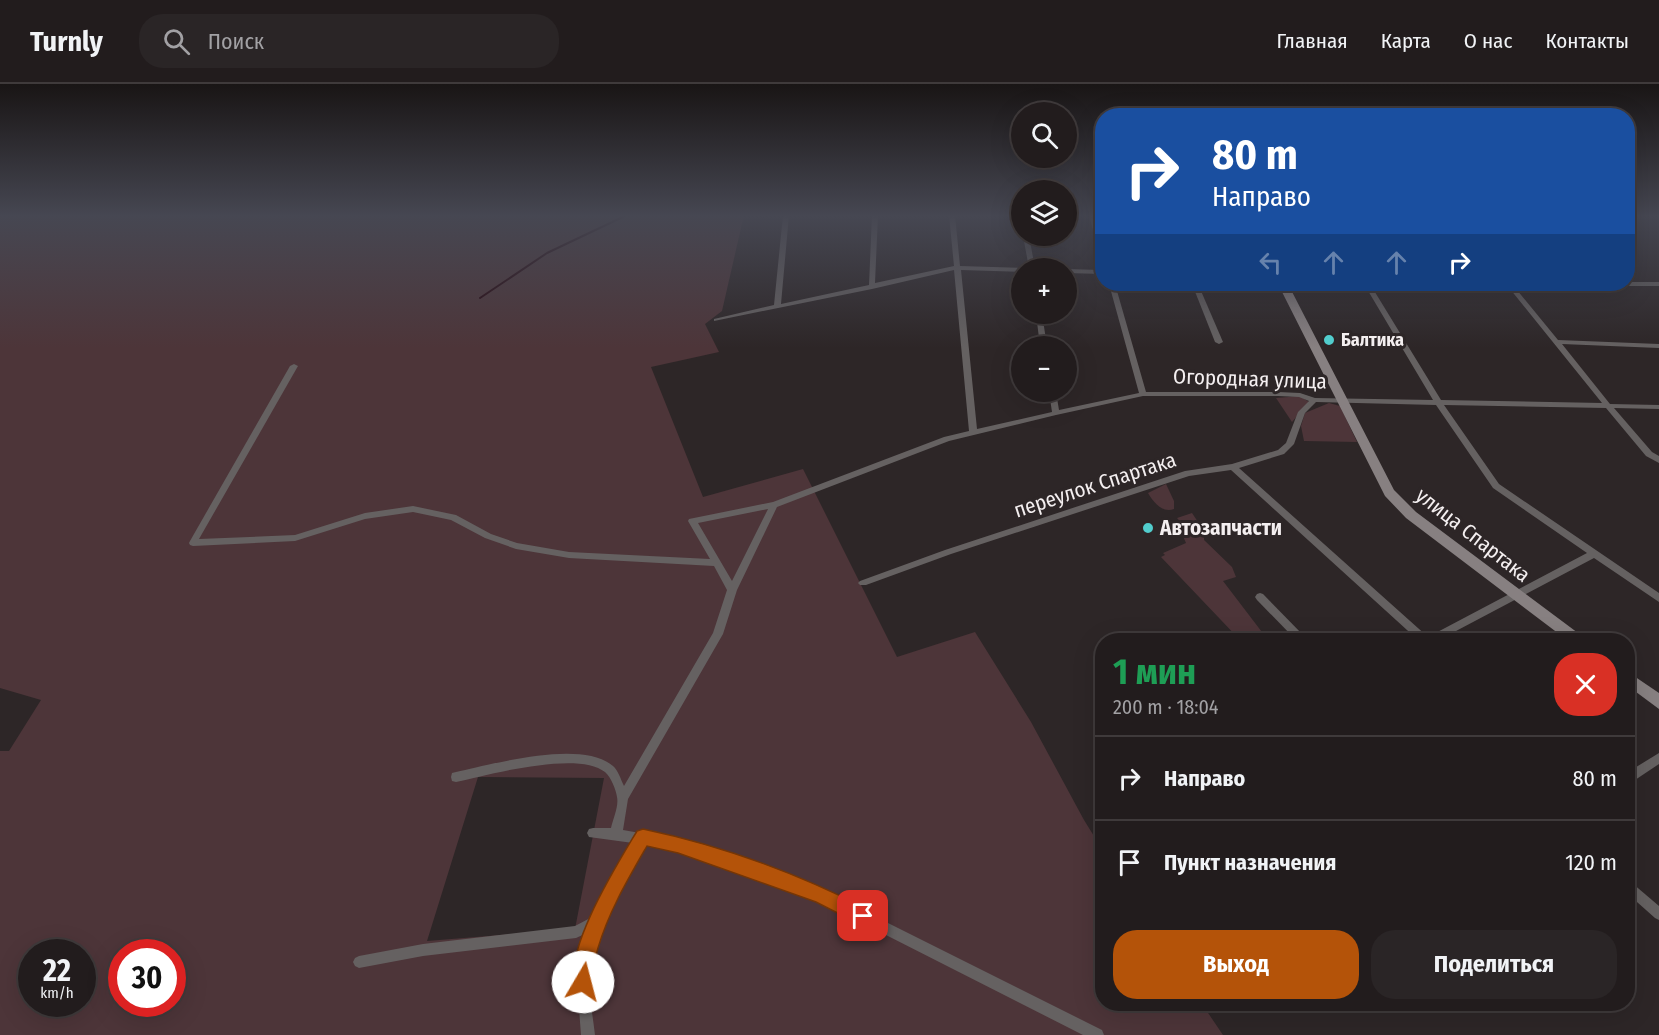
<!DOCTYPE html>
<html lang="ru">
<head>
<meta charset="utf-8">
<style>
	:root { --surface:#221c1d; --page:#2a2526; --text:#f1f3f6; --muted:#a2a1a4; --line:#3f3a3b; --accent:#b45309 }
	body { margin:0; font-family:"Fira Sans Condensed",sans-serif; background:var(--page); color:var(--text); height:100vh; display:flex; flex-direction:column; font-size:22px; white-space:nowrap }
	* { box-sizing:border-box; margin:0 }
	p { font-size:20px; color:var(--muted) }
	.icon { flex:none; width:33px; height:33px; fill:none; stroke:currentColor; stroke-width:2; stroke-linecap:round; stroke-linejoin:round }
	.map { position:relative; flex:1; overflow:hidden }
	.details { position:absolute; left:1095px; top:549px; width:540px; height:378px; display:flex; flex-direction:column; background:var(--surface); border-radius:24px; box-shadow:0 6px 24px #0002,0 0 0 2px var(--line) }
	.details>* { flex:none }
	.banner { position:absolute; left:1095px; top:24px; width:540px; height:183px; border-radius:24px; box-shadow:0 6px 24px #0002,0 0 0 2px var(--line); background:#1a4fa0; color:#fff; overflow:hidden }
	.controls { position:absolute; left:1011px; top:18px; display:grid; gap:12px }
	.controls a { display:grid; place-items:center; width:66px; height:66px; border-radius:50%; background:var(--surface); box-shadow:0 6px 24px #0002,0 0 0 2px var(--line); font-size:30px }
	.speed { position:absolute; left:18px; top:855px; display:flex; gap:12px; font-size:30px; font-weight:700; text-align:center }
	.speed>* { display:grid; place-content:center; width:78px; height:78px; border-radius:50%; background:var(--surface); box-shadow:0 6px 24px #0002,0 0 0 2px var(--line); line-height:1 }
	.speed small { font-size:15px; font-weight:400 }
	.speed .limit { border:9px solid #d22; background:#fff; color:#111 }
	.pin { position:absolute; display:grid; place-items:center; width:51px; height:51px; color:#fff; margin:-26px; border-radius:12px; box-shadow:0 3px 9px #0006 }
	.me { position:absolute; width:66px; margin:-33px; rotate:8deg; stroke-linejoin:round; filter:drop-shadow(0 0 4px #0008) }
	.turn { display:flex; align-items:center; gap:21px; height:126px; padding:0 18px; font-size:27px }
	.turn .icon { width:78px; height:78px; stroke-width:2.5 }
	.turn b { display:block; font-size:42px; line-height:51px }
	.lanes { display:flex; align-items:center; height:57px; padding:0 18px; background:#0003; justify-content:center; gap:30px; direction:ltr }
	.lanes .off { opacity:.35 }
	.round { display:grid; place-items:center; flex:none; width:63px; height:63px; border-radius:24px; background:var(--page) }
	.headline { display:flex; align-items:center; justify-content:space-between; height:102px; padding:0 18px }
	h1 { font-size:36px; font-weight:700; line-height:45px; color:#1e9e55 }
	.button { display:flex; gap:12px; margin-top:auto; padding:12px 18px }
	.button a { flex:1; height:69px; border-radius:24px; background:var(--accent); color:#fff; font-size:24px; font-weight:700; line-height:69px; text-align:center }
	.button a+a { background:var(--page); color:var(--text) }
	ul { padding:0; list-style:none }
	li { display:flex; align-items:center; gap:18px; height:84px; padding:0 18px; border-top:2px solid var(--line) }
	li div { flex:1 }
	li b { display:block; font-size:22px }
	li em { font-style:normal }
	header { display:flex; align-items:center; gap:36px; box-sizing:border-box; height:84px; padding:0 30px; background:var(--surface); border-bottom:2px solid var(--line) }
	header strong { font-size:28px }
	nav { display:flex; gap:33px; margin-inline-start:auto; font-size:21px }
	.search { width:420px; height:54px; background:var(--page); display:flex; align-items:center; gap:15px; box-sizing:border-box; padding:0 21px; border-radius:24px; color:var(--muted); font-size:22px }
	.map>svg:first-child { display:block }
	.green { fill:#4d3539; fill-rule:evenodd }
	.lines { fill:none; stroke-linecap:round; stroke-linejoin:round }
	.stream { stroke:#25050d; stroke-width:2 }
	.street { fill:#656161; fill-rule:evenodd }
	.secondary { fill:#878081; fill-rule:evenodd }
	.route { fill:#b45309; stroke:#753606; stroke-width:1.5 }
	.poi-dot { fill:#52cdcd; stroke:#2d2627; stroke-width:2 }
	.labels { text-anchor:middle; stroke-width:6; stroke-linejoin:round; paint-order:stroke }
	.far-poi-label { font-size:18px; font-weight:bold; fill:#f4eff0; stroke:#2d2627; text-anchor:start }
	.street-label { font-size:21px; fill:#f4eff0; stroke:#2d2627 }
	.poi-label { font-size:21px; font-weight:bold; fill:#f4eff0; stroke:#2d2627; text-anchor:start }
</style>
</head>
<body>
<header>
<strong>Turnly</strong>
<div class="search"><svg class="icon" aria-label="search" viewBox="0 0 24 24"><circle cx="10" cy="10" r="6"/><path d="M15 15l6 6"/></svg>Поиск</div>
<nav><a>Главная</a><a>Карта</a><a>О нас</a><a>Контакты</a></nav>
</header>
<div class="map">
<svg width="1659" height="951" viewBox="0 0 1659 951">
	<rect width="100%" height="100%" fill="#2d2627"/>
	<g class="green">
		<path d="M 0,131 L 744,131 L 722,227 L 705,240 L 719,268 L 651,283 L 703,413 L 803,385 L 897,573 L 975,548 L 1031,638 L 1084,736 L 1102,765 L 1102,920 L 1202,920 L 1223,951 L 0,951 L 0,667 L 9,667 L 41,616 L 0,604 ZM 478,693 L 604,694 L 575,845 L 427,857 ZM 32,868 L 82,868 L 82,920 L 32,920 ZM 122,868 L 172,868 L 172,920 L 122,920 Z"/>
		<path d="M 1300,312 L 1309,318 L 1292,338 L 1276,314 Z"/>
		<path d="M 1329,319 L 1340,322 L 1357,358 L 1304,357 L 1301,342 L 1305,329 Z"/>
		<path d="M 1166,400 L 1174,417 L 1174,425 C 1162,429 1154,419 1148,409 Z"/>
		<path d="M 1192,429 L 1204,447 L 1204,456 L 1232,483 L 1236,493 L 1223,497 L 1268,556 L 1240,556 L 1161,473 L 1165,471 L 1163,469 L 1186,459 L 1180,445 L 1185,443 L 1177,434 Z"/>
	</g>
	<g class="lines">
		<path class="stream" d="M 480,214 L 547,169 L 627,131"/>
		<g class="street">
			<path d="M 783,131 L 789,131 L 781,220 L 869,201 L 872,131 L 878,131 L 875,199 L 954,182 L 949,131 L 955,131 L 960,182 L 1024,184 L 1022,184 L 1022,188 L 961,186 L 977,345 L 1052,328 L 1049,308 L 1056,308 L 1059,326 L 1139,309 L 1109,200 L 1115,200 L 1146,308 L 1278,308 L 1300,309 L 1315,314 L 1433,316 L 1364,200 L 1370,200 L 1441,316 L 1602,319 L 1506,200 L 1512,200 L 1558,256 L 1659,260 L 1659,264 L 1562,260 L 1610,320 L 1659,321 L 1659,325 L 1614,324 L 1652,368 L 1659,372 L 1659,379 L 1646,372 L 1606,324 L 1444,321 L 1499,400 L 1659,509 L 1659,518 L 1594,474 L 1439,556 L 1418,556 L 1231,386 L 1189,392 L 951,470 L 866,501 L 860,501 L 858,499 L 860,497 L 945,466 L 1185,387 L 1232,380 L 1278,366 L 1286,359 L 1298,328 L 1309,317 L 1299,313 L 1278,312 L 1143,312 L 1056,331 L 949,357 L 777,423 L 737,506 L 723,550 L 628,715 L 623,746 L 640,749 L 643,748 L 647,750 L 678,755 L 824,807 L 1102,946 L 1104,951 L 1083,951 L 817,816 L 678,767 L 645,761 C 620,803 593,846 590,896 C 589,914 593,933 595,951 L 581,951 L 577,898 L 581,867 L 587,849 L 576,854 L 423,872 L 359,884 L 355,882 L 353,878 L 355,874 L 359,872 L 423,860 L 575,842 L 594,832 L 612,795 L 633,759 L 589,753 L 587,749 L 589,745 L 593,744 L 611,744 C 613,735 619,722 617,713 C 616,706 611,693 605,688 C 578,666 488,691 456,698 L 452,697 L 451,693 L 452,689 L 456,688 C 493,680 582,655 613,682 C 618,686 621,696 624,702 L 713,549 L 727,506 L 714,482 L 569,474 L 516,465 L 485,454 L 451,436 L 413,428 L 365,435 L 295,457 L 193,462 L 190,461 L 189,459 L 190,457 L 290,282 L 294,280 L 298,282 L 199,455 L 295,451 L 365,429 L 413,422 L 456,431 L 491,450 L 517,459 L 569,468 L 710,475 L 688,437 L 689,435 L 773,418 L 944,353 L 969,347 L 954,186 L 872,205 L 714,237 L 714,235 L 774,221 ZM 1316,318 L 1436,321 L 1493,404 L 1587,469 L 1428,553 L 1239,384 L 1284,370 L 1294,360 L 1305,329 ZM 768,425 L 732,497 L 698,439 Z"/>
			<path d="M 1089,131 L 1095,131 L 1102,158 L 1102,170 L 1099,168 Z"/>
			<path d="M 1023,152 L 1029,152 L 1035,184 L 1029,184 Z"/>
			<path d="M 1066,185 L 1102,186 L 1102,190 L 1066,189 Z"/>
			<path d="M 1628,198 L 1659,198 L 1659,202 L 1625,202 L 1622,200 L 1628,200 Z"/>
			<path d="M 1192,200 L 1198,200 L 1223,258 L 1219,260 L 1215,258 Z"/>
			<path d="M 1036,230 L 1042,230 L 1047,262 L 1040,262 Z"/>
			<path d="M 1260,509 L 1263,510 L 1305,553 L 1307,556 L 1296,556 L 1257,516 L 1255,513 L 1257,510 Z"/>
			<path d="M 1659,669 L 1659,680 L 1632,698 L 1628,699 L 1628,688 Z"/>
			<path d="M 1628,797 L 1632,799 L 1659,822 L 1659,836 L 1655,834 L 1628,810 Z"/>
		</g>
		<g class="secondary">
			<path d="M 1278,200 L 1288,200 L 1394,406 L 1416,428 L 1582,552 L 1584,556 L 1567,556 L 1406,434 L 1385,412 Z"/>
			<path d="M 1628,588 L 1659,609 L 1659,625 L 1628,602 Z"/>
		</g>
	</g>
	<linearGradient id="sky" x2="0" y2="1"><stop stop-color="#191515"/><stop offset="0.5" stop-color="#464752"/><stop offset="1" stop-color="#464752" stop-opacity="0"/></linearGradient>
	<rect width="1659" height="264" fill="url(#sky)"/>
	<path class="route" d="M 643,745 C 720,761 799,790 869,826 L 872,832 L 869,839 L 863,842 L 816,818 L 678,769 L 647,762 C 628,795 609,827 598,864 C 594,877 595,892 590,905 L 583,908 L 576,905 C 561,869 618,779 637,747 Z"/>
	<g class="poi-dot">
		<circle cx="1329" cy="256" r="6"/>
		<circle cx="1148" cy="444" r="6"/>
	</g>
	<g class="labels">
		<g class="far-poi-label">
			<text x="1341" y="262">Балтика</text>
		</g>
		<g class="street-label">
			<text transform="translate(1250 295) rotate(2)" y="7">Огородная улица</text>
			<text transform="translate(1095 401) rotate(-18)" y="7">переулок Спартака</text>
			<text transform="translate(1473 451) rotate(38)" y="7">улица Спартака</text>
		</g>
		<g class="poi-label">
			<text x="1160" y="451">Автозапчасти</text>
		</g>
	</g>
</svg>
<div class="controls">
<a><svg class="icon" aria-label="search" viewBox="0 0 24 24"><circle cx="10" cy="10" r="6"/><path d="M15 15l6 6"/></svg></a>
<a><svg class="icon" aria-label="layers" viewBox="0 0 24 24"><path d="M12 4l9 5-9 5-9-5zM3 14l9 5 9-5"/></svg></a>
<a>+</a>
<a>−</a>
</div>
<div class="speed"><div>22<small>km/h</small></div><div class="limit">30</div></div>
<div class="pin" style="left:863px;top:832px;background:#d93025"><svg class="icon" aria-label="arrive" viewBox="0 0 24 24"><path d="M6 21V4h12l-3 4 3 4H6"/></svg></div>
<svg class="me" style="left:583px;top:898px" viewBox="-20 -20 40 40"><circle r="19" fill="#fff"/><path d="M0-13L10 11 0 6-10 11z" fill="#b45309"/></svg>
<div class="banner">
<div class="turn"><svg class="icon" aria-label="right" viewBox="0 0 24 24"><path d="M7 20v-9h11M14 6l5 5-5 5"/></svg><div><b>80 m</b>Направо</div></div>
<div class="lanes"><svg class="icon off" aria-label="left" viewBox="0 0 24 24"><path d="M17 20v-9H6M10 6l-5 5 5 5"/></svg><svg class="icon off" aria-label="ahead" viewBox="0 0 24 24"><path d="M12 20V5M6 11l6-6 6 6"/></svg><svg class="icon off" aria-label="ahead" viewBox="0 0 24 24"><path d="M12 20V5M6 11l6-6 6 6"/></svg><svg class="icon" aria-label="right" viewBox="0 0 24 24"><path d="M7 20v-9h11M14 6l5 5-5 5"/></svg></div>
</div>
<section class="details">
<div class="headline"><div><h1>1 мин</h1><p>200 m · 18:04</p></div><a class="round" style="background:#d93025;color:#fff"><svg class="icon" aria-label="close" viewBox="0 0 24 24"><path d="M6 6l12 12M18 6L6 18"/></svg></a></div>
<ul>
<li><svg class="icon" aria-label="right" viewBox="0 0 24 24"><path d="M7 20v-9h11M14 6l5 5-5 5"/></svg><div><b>Направо</b></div><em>80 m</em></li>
<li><svg class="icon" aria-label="arrive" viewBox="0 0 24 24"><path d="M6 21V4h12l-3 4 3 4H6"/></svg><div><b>Пункт назначения</b></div><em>120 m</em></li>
</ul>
<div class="button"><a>Выход</a><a>Поделиться</a></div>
</section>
</div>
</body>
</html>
